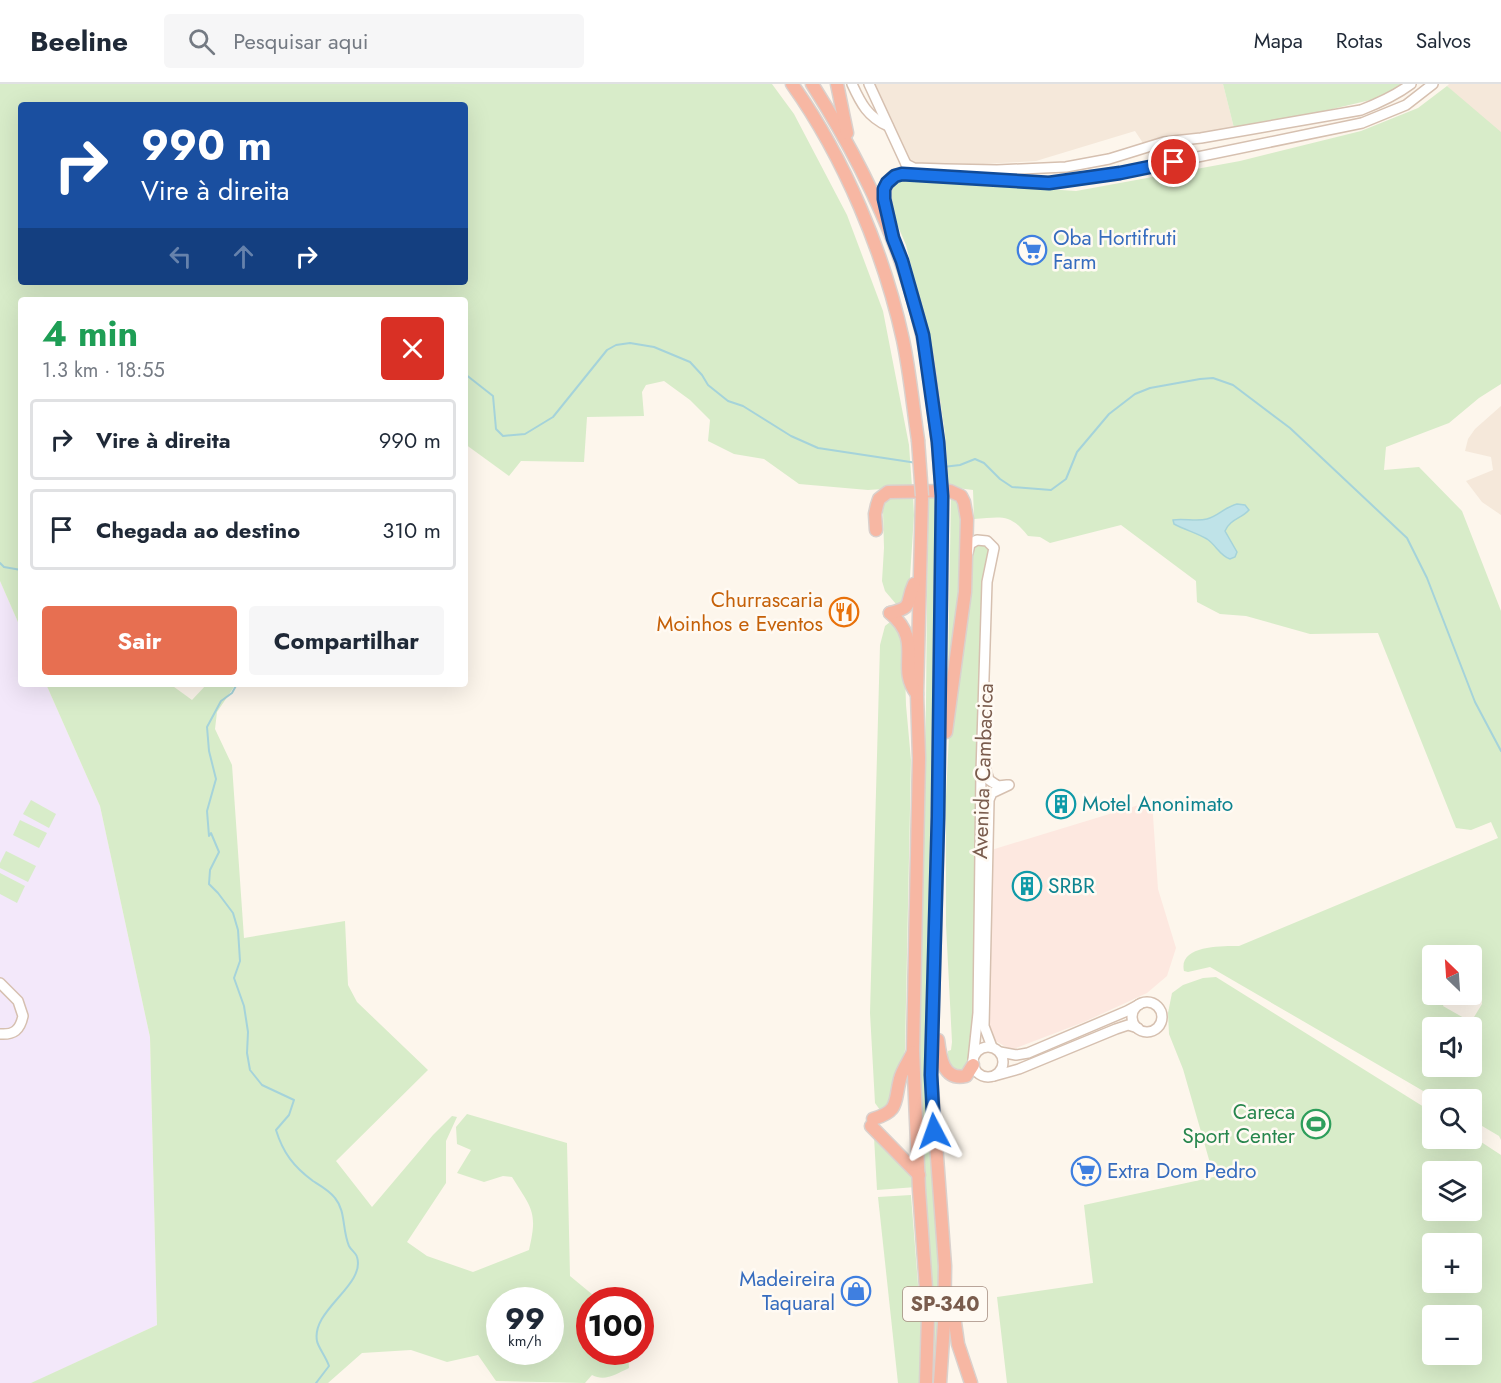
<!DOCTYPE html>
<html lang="pt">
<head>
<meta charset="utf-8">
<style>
	:root { --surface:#fff; --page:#f6f6f7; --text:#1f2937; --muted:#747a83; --line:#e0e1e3; --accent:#e76f51 }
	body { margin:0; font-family:Jost,sans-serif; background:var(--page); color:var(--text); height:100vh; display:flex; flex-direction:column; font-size:22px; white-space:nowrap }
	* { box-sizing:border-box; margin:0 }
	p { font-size:20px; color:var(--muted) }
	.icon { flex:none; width:33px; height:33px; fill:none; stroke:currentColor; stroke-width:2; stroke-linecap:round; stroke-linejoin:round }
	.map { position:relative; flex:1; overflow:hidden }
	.side { position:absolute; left:18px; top:213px; width:450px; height:390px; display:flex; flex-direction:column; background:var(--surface); border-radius:6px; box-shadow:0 6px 24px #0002 }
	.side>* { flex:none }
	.hud { position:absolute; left:18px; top:18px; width:450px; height:183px; border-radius:6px; box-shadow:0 6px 24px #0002; background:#1a4fa0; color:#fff; overflow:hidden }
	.needle { width:39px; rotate:335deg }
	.tools { position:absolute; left:1422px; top:861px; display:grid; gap:12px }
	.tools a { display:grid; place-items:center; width:60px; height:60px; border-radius:6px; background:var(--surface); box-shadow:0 6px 24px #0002; font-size:30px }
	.speed { position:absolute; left:486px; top:1203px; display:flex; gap:12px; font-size:30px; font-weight:700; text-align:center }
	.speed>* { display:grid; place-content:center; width:78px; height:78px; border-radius:50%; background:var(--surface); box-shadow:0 6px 24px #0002; line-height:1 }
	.speed small { font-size:15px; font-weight:400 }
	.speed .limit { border:9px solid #d22; background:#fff; color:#111 }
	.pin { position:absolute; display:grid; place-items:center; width:51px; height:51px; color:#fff; margin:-26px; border:3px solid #fff; border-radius:50%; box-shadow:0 2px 6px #0007 }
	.me { position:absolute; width:66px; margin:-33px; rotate:356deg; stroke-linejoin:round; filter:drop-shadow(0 0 4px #0008) }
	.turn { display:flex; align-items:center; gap:21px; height:126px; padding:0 24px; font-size:27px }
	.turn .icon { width:78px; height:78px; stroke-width:2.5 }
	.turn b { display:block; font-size:42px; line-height:51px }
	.lanes { display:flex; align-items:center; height:57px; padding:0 24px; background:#0003; justify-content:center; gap:30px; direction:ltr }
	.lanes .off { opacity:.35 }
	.round { display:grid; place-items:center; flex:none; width:63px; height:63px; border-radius:6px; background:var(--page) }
	.headline { display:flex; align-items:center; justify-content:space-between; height:102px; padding:0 24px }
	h1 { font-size:36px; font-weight:700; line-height:45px; color:#1e9e55 }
	.button { display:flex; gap:12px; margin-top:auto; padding:12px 24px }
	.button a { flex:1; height:69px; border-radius:6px; background:var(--accent); color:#fff; font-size:24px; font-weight:700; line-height:69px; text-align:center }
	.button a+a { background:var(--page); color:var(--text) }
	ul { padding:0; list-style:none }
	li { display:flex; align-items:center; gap:18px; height:81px; margin:0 12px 9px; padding:0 12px; border:3px solid var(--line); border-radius:6px }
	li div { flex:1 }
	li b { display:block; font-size:22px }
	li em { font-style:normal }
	header { display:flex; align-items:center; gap:36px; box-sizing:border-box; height:84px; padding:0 30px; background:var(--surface); border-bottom:2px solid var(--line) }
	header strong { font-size:28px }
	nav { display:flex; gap:33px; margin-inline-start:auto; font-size:21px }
	.search { width:420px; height:54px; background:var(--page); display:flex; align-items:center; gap:15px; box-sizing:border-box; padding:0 21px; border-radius:6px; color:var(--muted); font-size:22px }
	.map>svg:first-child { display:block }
	.residential { fill:#f5e8da }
	.commercial { fill:#fde8e0 }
	.education { fill:#f3e8fa }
	.green { fill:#d8ecc9; fill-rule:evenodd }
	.water { fill:#bfe3e8; stroke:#a5d3da; stroke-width:1.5 }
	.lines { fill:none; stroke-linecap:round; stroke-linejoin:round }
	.stream { stroke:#a5d3da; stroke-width:2 }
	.secondary-casing { stroke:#d6c0b0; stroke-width:12 }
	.highway-casing { stroke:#dad1cd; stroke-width:15 }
	.secondary { stroke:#fff; stroke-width:9 }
	.highway { stroke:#f7b7a3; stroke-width:12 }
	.highway-bridge-casing { stroke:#dad1cd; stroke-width:15; stroke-linecap:butt }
	.highway-bridge { stroke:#f7b7a3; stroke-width:12 }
	.route-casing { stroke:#114b97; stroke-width:15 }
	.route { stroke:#1a73e8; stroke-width:10 }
	.labels { text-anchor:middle; stroke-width:5; stroke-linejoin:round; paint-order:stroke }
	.shield { fill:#fffaf3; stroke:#a28b7f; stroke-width:1.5 }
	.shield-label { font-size:20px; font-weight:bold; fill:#7a5c4d }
	.shop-label { font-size:21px; fill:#366cbe; stroke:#fffaf3; text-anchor:start }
	.food-label { font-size:21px; fill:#c56008; stroke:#fffaf3; text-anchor:end }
	.street-label { font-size:21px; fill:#7a5c4d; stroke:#fffaf3 }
	.culture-label { font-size:21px; fill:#0d838f; stroke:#fffaf3; text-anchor:start }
	.leisure-label { font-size:21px; fill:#27864d; stroke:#fffaf3; text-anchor:end }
</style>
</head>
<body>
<header>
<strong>Beeline</strong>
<div class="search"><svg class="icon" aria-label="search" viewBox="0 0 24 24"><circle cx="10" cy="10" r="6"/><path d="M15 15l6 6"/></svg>Pesquisar aqui</div>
<nav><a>Mapa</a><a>Rotas</a><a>Salvos</a></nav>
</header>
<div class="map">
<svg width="1501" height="1299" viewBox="0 0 1501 1299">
	<rect width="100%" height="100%" fill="#fdf6ec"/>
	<g class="residential">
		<path d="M 869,0 L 1223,0 L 1235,48 L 1145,62 L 1135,47 L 1036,77 L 914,84 L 871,7 Z"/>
		<path d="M 1449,0 L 1501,0 L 1501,52 L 1447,2 Z"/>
		<path d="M 1501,322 L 1501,431 L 1482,418 L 1466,397 L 1493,386 L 1491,373 L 1465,367 L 1468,355 L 1475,345 Z"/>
	</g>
	<path class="commercial" d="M 1152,717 L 1158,805 L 1176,864 L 1167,892 L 1147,909 L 1084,938 L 1011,966 L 994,956 L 986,941 L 988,767 Z"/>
	<path class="education" d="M 0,497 L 21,545 L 21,600 L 46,600 L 100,722 L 150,953 L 157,1241 L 32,1299 L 0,1299 Z"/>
	<g class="green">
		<path d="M 0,0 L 772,0 L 794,30 L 847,131 L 883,227 L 909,361 L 912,403 L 868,406 L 799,400 L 764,375 L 734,370 L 708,357 L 710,336 L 690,316 L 664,297 L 646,301 L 642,308 L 644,332 L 587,333 L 584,378 L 521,377 L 509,392 L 465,360 L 465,216 L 21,216 L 21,545 L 0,497 ZM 21,21 L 465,21 L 465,198 L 21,198 Z"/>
		<path d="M 1223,0 L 1406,0 L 1400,9 L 1235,48 Z"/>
		<path d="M 1447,2 L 1501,48 L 1501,300 L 1479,314 L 1449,339 L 1386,363 L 1384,386 L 1419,383 L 1462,427 L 1501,527 L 1501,1056 L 1499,1052 L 1472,1036 L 1472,1016 L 1437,1015 L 1210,883 L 1188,888 L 1184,887 C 1178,861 1223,862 1239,862 L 1498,754 L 1491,738 L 1471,746 L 1456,744 L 1378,549 L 1310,550 L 1246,532 L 1220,530 L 1197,518 L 1196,497 L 1121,441 L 1050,459 L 1040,453 L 1028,452 C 1010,429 1002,433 974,435 L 973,406 L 949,403 L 945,350 L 934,273 L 906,161 L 894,133 L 889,109 L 900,95 L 1076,107 L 1240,77 L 1361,47 L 1418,24 ZM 1432,872 L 1472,872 L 1472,901 L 1481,901 L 1482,920 L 1471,938 L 1443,922 L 1447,911 L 1432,910 ZM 1432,944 L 1472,944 L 1472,982 L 1432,982 Z"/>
		<path d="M 913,411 L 914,431 L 909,509 L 900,521 L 896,520 L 885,507 L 882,497 L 884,464 L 883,427 L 884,421 L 889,414 Z"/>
		<path d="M 928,411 L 935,411 L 936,428 L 934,630 L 926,984 L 927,1029 L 940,1162 L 937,1299 L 931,1299 L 934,1247 L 919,985 L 926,619 Z"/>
		<path d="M 951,411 L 955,413 L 963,427 L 962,507 L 952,587 L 948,588 Z"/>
		<path d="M 982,458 L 990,466 L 983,493 L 974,929 L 970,986 L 962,990 L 947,980 L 948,967 L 951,966 L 952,958 L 946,841 L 946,713 L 949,650 L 971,463 Z"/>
		<path d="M 890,538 L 894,538 L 904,554 L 906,621 L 911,676 L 905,966 L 903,978 L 894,991 L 889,1022 L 880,1026 L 875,1019 L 870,929 L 880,561 L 885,542 Z"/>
		<path d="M 46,600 L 170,600 L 192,616 L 207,600 L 236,600 L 217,628 L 215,645 L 232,681 L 244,854 L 345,837 L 348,901 L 357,918 L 428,986 L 336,1077 L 372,1123 L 433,1051 L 452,1032 L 457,1033 L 446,1057 L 446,1099 L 407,1158 L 427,1172 L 473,1188 L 529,1166 C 538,1128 532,1125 512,1093 L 503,1092 L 484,1098 L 457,1089 L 471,1066 L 457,1060 L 456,1043 L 467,1030 L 567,1059 L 570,1192 L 599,1216 L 590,1216 L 590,1268 L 628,1268 L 629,1284 C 616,1290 605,1298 592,1291 L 585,1299 L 496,1297 L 478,1271 L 447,1278 L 411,1266 L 362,1269 L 328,1299 L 31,1299 L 157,1241 L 150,953 L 100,722 ZM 500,1216 L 550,1216 L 550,1268 L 500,1268 Z"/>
		<path d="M 31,716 L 56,730 L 49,744 L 23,730 Z"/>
		<path d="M 20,736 L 47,749 L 39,764 L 13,751 Z"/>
		<path d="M 6,767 L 36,782 L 28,798 L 0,784 L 0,779 Z"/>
		<path d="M 0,789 L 25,802 L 17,819 L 0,810 Z"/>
		<path d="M 1203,894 L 1216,893 L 1432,1028 L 1432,1054 L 1472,1054 L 1472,1052 L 1501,1071 L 1501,1299 L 1007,1299 L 997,1213 L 1093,1199 L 1084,1121 L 1214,1093 L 1183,985 L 1169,950 L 1168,929 L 1172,909 L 1183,901 ZM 1432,1088 L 1472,1088 L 1472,1126 L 1432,1126 ZM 1432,1160 L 1472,1160 L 1472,1198 L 1432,1198 ZM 1432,1232 L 1472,1232 L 1472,1270 L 1432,1270 Z"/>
		<path d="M 874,1053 L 913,1090 L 916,1103 L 877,1106 Z"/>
		<path d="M 911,1111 L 922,1252 L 919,1299 L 898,1299 L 878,1113 Z"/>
	</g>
	<path class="water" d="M 1237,420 L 1245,421 L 1249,426 C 1241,435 1230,435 1225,447 L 1237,468 L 1235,473 L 1230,475 C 1220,472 1216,461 1207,455 C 1197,449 1185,446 1174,440 L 1173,436 C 1184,434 1196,438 1207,435 C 1218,432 1225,423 1237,420 Z"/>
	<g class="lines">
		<g class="stream">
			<path d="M 465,290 L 493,312 L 496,345 L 503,352 L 525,350 L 553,333 L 607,266 L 616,261 L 630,259 L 654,263 L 690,278 L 702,291 L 708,301 L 728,317 L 743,322 L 791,352 L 818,364 L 917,379"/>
			<path d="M 943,383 L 960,381 L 975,375 L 984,379 L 1000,395 L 1012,403 L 1051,406 L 1066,395 L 1077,368 L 1109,330 L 1135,310 L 1150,304 L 1200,295 L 1213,294 L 1233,301 L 1290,344 L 1407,454 L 1427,494 L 1475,618 L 1501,667"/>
			<path d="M 0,479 L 4,483 L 21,486"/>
			<path d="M 237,600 L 232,609 L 221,617 L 207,643 L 209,667 L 216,695 L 207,727 L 209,752 L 211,749 L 219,768 L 210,786 L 209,800 L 218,809 L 233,829 L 238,846 L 240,877 L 234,894 L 244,922 L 248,948 L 247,969 L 250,986 L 262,1001 L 294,1016 L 289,1031 L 276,1046 C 283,1069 294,1083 313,1097 C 321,1102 330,1107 335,1114 C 346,1127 342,1146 349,1162 C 351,1166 356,1169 357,1173 C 366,1201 311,1226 317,1257 C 318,1263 326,1273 329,1282 L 316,1299"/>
		</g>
		<g class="secondary-casing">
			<g id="secondary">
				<path d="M 852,0 C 861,20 868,33 888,42"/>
				<path d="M 869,0 L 906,80"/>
				<path d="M 906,80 L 914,84 L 945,85 L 997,86 L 1066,83 L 1109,75 L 1164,58 L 1201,54 L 1361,26 C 1379,19 1395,12 1411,0"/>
				<path d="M 895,92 L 921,91 L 1049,99 L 1120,89 L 1362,39 L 1406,21 L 1433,0"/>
				<path d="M 968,469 L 970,460 L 977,456 L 987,457 L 994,464 L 987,498 L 981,688 L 978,929 L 973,976"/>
				<path d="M 985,683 L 989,696 L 998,702 L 1007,701"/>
				<path d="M 0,899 L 18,917 L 23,932 C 20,946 14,951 0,950"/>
				<circle cx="1147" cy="933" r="15"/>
				<circle cx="988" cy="978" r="15"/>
				<path d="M 992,963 L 984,942 L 989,716 L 992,709 L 1009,701"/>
				<path d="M 1000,968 L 1016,971 L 1028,969 L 1127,927 L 1140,920"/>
				<path d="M 994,992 L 1019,985 L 1116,945 L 1128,941 L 1138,944"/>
			</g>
		</g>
		<g class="highway-casing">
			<g id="highway">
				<path d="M 792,0 C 844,73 884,169 903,256 C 910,289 913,323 918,356"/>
				<path d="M 812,0 C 861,77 902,161 922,250 C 930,285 933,323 938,359"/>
				<path d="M 837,0 L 847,49"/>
				<path d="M 888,133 C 885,117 879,101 895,92"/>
				<path d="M 922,412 L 917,610 L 919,674 L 913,967 L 919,1106 L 928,1232 L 926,1299"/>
				<path d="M 876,446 L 875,430 L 877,421 L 879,415 L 888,408 L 950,407 L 961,412 L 964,418 L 967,435 L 965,508 L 946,648"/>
				<path d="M 890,529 C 925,558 895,583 917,610"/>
				<path d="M 890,529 C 915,523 905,519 914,500"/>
				<path d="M 938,956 C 940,973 943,997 966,992 L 973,981"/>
				<path d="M 873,1035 C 900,1027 894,1018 900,995 C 902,986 909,977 913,968"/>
				<path d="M 871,1042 L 919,1091"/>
				<path d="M 951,1210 L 958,1260 L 971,1299"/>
				<path d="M 940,1299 L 944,1240 L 945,1182 L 931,991 L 938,733 L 942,412"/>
			</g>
		</g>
		<use href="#secondary" class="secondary"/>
		<use href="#highway" class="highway"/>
		<g class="highway-bridge-casing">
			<g id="highway-bridge">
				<path d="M 918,356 L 922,412"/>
				<path d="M 938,359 L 942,412"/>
			</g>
		</g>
		<use href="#highway-bridge" class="highway-bridge"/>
	</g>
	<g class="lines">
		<g class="route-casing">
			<path id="route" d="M 934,1047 L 931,991 L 938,733 L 942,412 L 938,358 L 923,251 L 902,177 L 893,154 L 884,115 L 884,105 L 887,99 L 895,92 L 902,90 L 1049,99 L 1120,89 L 1174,78"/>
		</g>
		<use href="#route" class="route"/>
	</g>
	<defs>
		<g id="supermarket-ring" transform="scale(1.5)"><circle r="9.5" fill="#fffaf3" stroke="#3f7fe0" stroke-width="1.5"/><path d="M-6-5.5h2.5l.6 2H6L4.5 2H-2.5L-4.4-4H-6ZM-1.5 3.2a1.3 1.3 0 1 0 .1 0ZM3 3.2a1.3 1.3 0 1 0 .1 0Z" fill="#3f7fe0"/></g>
		<g id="restaurant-ring" transform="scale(1.5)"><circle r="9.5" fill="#fffaf3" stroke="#e8710a" stroke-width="1.5"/><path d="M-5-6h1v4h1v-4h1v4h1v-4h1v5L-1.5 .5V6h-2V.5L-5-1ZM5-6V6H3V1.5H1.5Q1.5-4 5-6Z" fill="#e8710a"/></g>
		<g id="building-ring" transform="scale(1.5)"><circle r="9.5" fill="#fffaf3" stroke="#0f9aa8" stroke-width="1.5"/><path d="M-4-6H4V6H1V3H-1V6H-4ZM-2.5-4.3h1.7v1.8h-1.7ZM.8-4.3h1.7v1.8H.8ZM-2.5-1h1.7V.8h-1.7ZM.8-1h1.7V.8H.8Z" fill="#0f9aa8"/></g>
		<g id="stadium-ring" transform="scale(1.5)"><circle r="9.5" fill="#fffaf3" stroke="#2e9e5b" stroke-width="1.5"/><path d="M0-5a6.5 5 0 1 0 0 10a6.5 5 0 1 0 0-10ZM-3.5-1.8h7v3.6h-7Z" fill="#2e9e5b"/></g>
		<g id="shop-ring" transform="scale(1.5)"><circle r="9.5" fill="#fffaf3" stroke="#3f7fe0" stroke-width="1.5"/><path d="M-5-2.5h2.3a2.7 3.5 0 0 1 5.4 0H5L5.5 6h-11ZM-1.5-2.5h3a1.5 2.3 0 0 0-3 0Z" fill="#3f7fe0"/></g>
	</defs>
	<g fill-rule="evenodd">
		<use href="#supermarket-ring" x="1032" y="166"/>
		<use href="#restaurant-ring" x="844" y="528"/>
		<use href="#building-ring" x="1061" y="720"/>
		<use href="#building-ring" x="1027" y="802"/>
		<use href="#stadium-ring" x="1316" y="1040"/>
		<use href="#supermarket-ring" x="1086" y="1087"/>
		<use href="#shop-ring" x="856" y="1207"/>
	</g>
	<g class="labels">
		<rect class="shield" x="903" y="1203" width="84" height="34" rx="4.5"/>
		<g class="shield-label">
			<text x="945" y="1227">SP-340</text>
		</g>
		<g class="shop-label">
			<text x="1053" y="161">Oba Hortifruti<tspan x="1053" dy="24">Farm</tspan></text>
			<text x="1107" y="1094">Extra Dom Pedro</text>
			<text x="835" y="1202" text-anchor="end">Madeireira<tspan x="835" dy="24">Taquaral</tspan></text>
		</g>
		<g class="food-label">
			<text x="823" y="523">Churrascaria<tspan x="823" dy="24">Moinhos e Eventos</tspan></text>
		</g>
		<g class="street-label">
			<text transform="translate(983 687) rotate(-88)" y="7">Avenida Cambacica</text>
		</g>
		<g class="culture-label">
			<text x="1082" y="727">Motel Anonimato</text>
			<text x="1048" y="809">SRBR</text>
		</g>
		<g class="leisure-label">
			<text x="1295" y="1035">Careca<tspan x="1295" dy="24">Sport Center</tspan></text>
		</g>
	</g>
</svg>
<div class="tools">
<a><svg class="needle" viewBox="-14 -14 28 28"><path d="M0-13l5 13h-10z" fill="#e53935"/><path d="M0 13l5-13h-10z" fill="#747a83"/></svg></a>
<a><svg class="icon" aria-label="sound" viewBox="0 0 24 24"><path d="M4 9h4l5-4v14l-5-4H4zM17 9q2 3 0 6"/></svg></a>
<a><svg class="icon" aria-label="search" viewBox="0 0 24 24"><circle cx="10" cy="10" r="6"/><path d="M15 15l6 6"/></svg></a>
<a><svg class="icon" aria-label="layers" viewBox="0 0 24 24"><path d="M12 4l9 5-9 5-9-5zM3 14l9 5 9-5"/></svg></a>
<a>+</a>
<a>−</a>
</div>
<div class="speed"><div>99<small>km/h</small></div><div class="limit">100</div></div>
<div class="pin" style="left:1174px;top:78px;background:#d93025"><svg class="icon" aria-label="arrive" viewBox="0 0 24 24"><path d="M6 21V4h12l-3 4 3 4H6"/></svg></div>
<svg class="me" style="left:934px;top:1047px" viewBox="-20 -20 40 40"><path d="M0-17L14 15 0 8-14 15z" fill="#1a73e8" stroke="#fff" stroke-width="4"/></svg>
<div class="hud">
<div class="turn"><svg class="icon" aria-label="right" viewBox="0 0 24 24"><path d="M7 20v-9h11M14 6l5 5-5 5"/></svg><div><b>990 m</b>Vire à direita</div></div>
<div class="lanes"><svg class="icon off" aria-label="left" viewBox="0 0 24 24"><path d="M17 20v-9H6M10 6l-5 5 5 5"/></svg><svg class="icon off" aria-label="ahead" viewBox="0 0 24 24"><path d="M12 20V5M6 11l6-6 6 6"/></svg><svg class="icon" aria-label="right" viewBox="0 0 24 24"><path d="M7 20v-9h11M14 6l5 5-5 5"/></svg></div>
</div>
<section class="side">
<div class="headline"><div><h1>4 min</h1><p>1.3 km · 18:55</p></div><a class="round" style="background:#d93025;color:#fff"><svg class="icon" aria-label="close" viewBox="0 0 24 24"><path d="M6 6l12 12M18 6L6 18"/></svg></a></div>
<ul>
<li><svg class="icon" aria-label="right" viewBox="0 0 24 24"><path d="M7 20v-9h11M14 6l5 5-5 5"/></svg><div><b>Vire à direita</b></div><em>990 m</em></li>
<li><svg class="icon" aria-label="arrive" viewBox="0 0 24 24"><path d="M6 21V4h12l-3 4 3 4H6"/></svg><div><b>Chegada ao destino</b></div><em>310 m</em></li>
</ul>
<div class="button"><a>Sair</a><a>Compartilhar</a></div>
</section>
</div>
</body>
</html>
